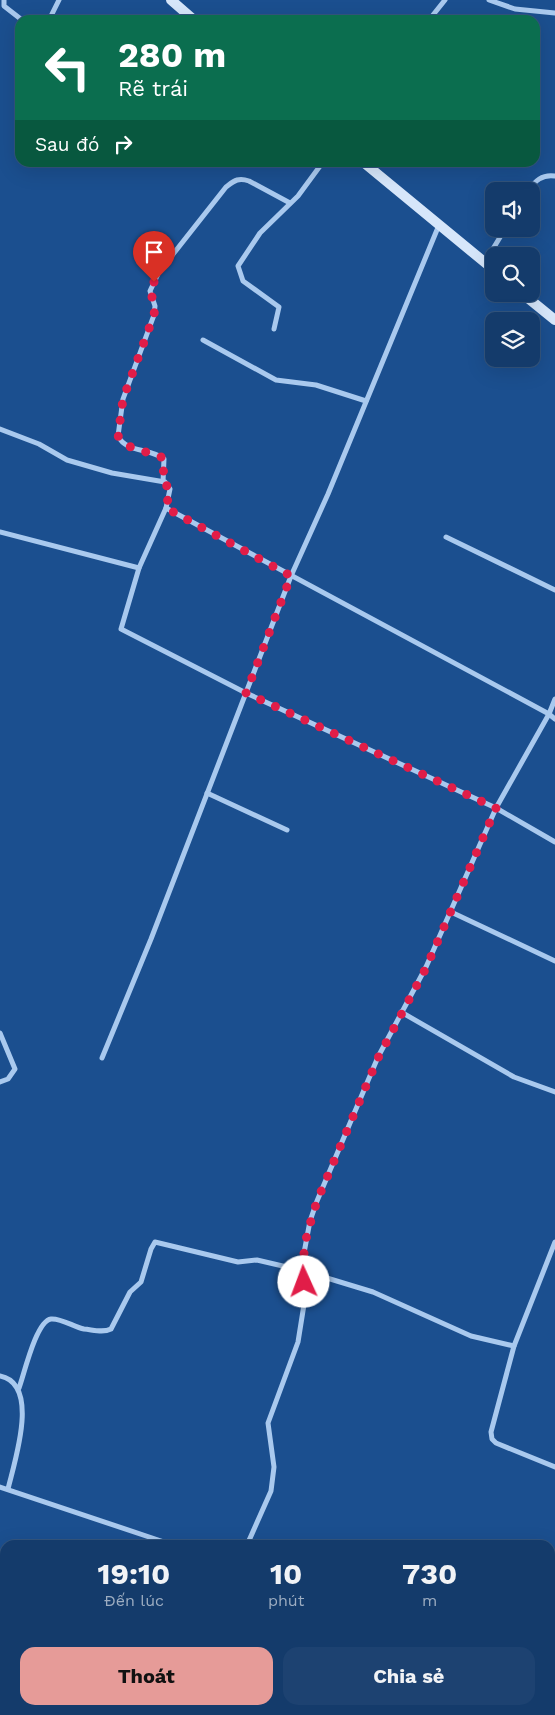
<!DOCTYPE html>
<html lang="vi">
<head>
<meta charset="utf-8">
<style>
	:root { --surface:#143b6b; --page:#1d4271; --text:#f1f3f6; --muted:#9dadc1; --line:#33557e; --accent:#e69b98 }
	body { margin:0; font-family:"Work Sans",sans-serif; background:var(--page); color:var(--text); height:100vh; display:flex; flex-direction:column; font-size:19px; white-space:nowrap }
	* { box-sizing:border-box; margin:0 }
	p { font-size:16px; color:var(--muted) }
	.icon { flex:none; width:28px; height:28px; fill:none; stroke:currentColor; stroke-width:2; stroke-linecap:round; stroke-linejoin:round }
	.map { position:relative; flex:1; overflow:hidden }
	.drawer { position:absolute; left:0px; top:1540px; width:555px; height:175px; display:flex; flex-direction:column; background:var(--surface); border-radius:15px 15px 0 0; box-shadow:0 5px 20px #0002,0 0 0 1px var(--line) }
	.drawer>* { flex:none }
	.hud { position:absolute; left:15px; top:15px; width:525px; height:152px; border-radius:15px; box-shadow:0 5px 20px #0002,0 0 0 1px var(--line); background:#0b6e4f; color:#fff; overflow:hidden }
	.buttons { position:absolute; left:485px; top:182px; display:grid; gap:10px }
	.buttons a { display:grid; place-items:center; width:55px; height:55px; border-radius:10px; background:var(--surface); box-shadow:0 5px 20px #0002,0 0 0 1px var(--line); font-size:25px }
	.pin { position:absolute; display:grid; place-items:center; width:42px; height:42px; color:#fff; margin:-51px -21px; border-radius:50% 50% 50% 0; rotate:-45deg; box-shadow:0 0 5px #0007 }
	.pin .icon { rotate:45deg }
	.me { position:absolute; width:55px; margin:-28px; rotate:358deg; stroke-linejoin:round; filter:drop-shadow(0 0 4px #0008) }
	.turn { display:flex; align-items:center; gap:18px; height:105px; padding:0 20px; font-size:22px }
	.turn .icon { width:65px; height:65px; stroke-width:2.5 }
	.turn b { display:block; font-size:35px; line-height:42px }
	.then { display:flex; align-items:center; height:48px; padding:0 20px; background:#0003; gap:10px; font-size:19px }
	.eta { display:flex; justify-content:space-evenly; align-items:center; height:85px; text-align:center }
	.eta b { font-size:30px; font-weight:700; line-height:35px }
	.primary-button { display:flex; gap:10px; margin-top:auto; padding:10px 20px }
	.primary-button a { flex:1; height:58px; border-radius:15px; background:var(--accent); color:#111; font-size:20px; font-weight:700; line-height:58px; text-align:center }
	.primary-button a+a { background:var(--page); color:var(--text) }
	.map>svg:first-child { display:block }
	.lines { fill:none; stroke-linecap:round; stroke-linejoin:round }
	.minor { stroke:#a9c9ee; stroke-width:5 }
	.secondary { stroke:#d6e6fa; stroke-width:10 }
	.route { stroke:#e11d48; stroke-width:9; stroke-dasharray:0 16.2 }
</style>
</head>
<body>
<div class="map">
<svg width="555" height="1715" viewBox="0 0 555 1715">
	<rect width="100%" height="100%" fill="#1b4f8f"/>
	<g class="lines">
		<g class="minor">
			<path d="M 4,0 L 4,6 L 22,20"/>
			<path d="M 489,0 L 515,9 L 555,13"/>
			<path d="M 49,20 L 59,0"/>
			<path d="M 429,20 L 445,0"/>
			<path d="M 528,191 C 535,181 542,174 555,176"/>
			<path d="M 485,262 L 505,229"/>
			<path d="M 274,329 L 279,307 L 243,281 L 238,266 L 260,233 L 298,196 L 323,162"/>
			<path d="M 203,340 L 276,380 L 316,385 L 366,401"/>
			<path d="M 0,429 L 39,444 L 67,460 L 112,473 L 165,482 L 170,489 L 166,508 L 139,568 L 121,629 L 246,693 L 496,808 L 555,842"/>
			<path d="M 163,482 L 164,459 C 151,448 126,453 118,436 L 123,399 L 154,315 L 155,306 L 150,291 L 159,272 L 226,187 C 234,181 238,177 249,181 L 290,203"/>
			<path d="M 166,508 L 549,714 L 555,719"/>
			<path d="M 0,532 L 139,568"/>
			<path d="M 446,537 L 555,590"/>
			<path d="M 207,793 L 287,830"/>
			<path d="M 451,912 L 555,961"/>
			<path d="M 401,1012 L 514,1077 L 555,1092"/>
			<path d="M 0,1033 L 15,1069 L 8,1079 L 0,1082"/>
			<path d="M 102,1058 L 151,939 L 291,576 L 328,494 L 439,225"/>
			<path d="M 555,1242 L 514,1346 L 491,1432 L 492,1439 L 496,1443 L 555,1467"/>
			<path d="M 0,1376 C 41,1384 14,1463 8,1489"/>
			<path d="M 19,1388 C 24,1375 36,1321 51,1319 C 61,1318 74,1327 84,1329 C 94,1330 103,1333 111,1329 L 130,1292 L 141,1282 L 151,1249 L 155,1242 L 238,1262 L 257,1260 L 304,1271 L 373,1292 L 471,1336 L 514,1346"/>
			<path d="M 0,1487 L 173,1545"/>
			<path d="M 247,1545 L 271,1491 L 274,1467 L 268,1423 L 298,1342 L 306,1292 L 304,1253 L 310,1221 L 317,1201 L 378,1057 L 426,967 L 496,808 L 549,714 L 555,699"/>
			<path d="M 550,1687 L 555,1689"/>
			<path d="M 177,1715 L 178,1710"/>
			<path d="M 514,1715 L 518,1710"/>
		</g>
		<g class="secondary">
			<path d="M 171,0 L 194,20"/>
			<path d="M 363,162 L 494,270"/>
			<path d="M 523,294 L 555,320"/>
		</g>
	</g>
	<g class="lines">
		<path class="route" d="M 154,282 L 150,291 L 155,306 L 154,315 L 123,399 L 118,436 L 128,446 L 164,458 L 163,482 L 170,489 L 166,508 L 291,576 L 246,693 L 496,808 L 426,968 L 378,1058 L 317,1201 L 307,1234 L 304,1253 L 304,1282"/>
	</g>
</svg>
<div class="buttons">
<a><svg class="icon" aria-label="sound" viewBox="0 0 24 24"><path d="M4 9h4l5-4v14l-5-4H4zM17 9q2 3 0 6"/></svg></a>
<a><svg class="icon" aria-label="search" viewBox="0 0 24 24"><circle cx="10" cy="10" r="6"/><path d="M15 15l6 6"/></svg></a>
<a><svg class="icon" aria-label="layers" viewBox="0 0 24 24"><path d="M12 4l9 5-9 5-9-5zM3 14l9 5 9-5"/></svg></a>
</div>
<div class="pin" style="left:154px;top:282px;background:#d93025"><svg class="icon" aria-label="arrive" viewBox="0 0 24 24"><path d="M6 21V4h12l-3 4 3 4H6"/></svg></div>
<svg class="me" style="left:304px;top:1282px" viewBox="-20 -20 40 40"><circle r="19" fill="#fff"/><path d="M0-13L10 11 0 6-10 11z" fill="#e11d48"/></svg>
<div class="hud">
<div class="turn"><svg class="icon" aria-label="left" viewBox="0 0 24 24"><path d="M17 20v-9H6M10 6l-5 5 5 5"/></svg><div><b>280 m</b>Rẽ trái</div></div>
<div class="then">Sau đó<svg class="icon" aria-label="right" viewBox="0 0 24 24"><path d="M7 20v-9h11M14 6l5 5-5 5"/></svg></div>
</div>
<section class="drawer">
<div class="eta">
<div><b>19:10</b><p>Đến lúc</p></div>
<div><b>10</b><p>phút</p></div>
<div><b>730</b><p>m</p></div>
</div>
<div class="primary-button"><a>Thoát</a><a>Chia sẻ</a></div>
</section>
</div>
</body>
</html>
